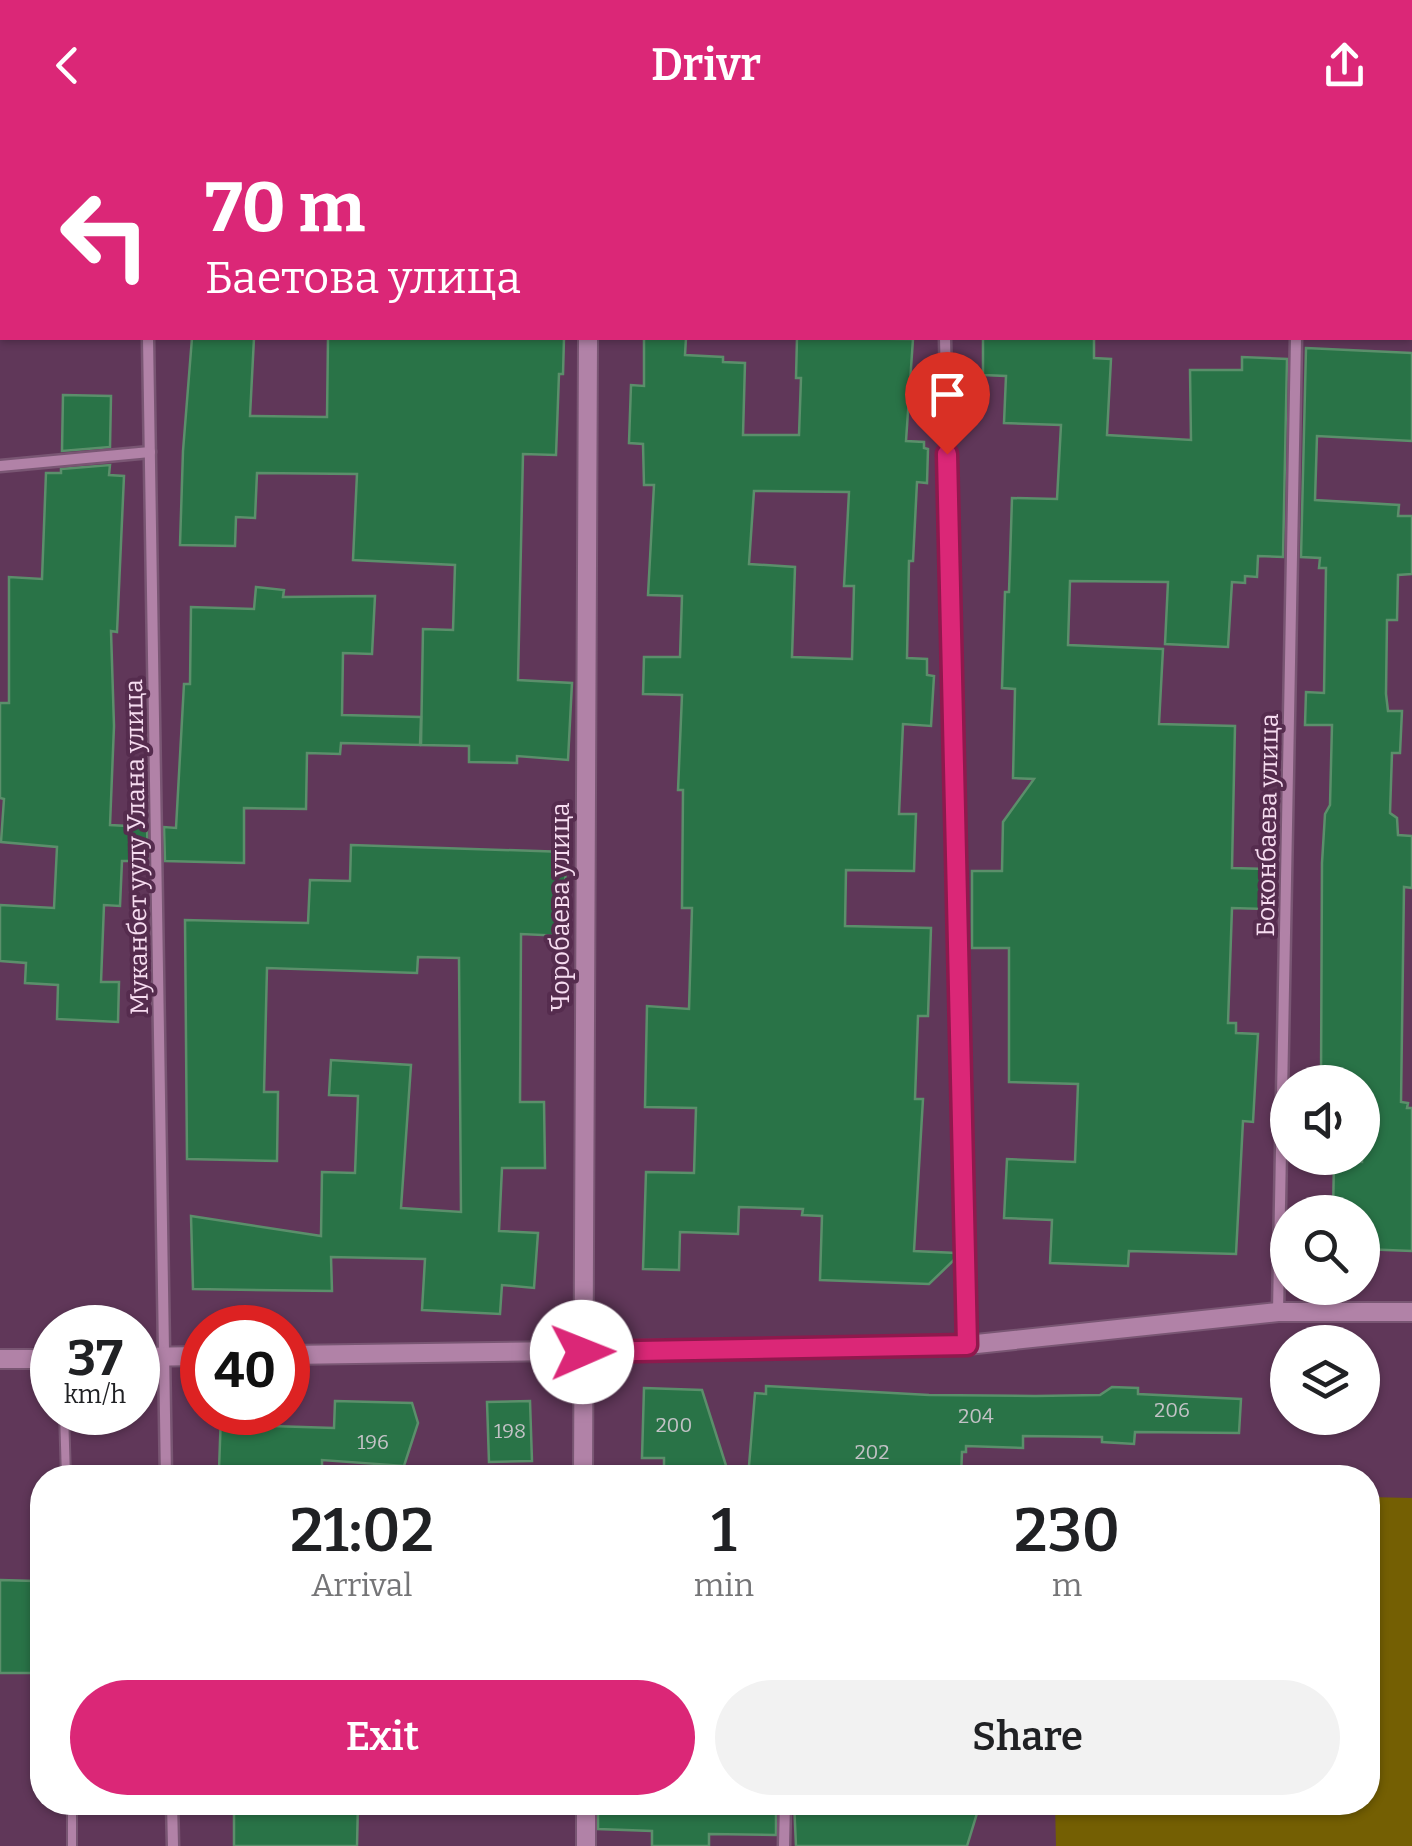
<!DOCTYPE html>
<html lang="en">
<head>
<meta charset="utf-8">
<style>
	:root { --surface:#fff; --page:#f2f2f2; --text:#202124; --muted:#757577; --accent:#db2777 }
	body { margin:0; font-family:Bitter,serif; background:var(--page); color:var(--text); height:100vh; display:flex; flex-direction:column; font-size:38px; white-space:nowrap }
	* { box-sizing:border-box; margin:0 }
	p { font-size:32px; color:var(--muted) }
	.icon { flex:none; width:55px; height:55px; fill:none; stroke:currentColor; stroke-width:2; stroke-linecap:round; stroke-linejoin:round }
	.map { position:relative; flex:1; overflow:hidden }
	.drawer { position:absolute; left:30px; top:1335px; width:1350px; height:350px; display:flex; flex-direction:column; background:var(--surface); border-radius:40px; box-shadow:0 2px 8px #0004 }
	.drawer>* { flex:none }
	.hud { position:absolute; left:0px; top:0px; width:1412px; height:210px; box-shadow:0 2px 8px #0004; background:#db2777; color:#fff; overflow:hidden }
	.fabs { position:absolute; left:1270px; top:935px; display:grid; gap:20px }
	.fabs a { display:grid; place-items:center; width:110px; height:110px; border-radius:50%; background:var(--surface); box-shadow:0 2px 8px #0004; font-size:50px }
	.speed { position:absolute; left:30px; top:1175px; display:flex; gap:20px; font-size:50px; font-weight:700; text-align:center }
	.speed>* { display:grid; place-content:center; width:130px; height:130px; border-radius:50%; background:var(--surface); box-shadow:0 2px 8px #0004; line-height:1 }
	.speed small { font-size:25px; font-weight:400 }
	.speed .limit { border:15px solid #d22; background:#fff; color:#111 }
	.pin { position:absolute; display:grid; place-items:center; width:85px; height:85px; color:#fff; margin:-102px -42px; border-radius:50% 50% 50% 0; rotate:-45deg; box-shadow:0 0 10px #0007 }
	.pin .icon { rotate:45deg }
	.me { position:absolute; width:110px; margin:-55px; rotate:89deg; stroke-linejoin:round; filter:drop-shadow(0 0 8px #0008) }
	.turn { display:flex; align-items:center; gap:35px; height:210px; padding:0 40px; font-size:45px }
	.turn .icon { width:130px; height:130px; stroke-width:2.5 }
	.turn b { display:block; font-size:70px; line-height:85px }
	.eta { display:flex; justify-content:space-evenly; align-items:center; height:170px; text-align:center }
	.eta b { font-size:60px; font-weight:600; line-height:70px }
	.action { display:flex; gap:20px; margin-top:auto; padding:20px 40px }
	.action a { flex:1; height:115px; border-radius:60px; background:var(--accent); color:#fff; font-size:40px; font-weight:600; line-height:115px; text-align:center }
	.action a+a { background:var(--page); color:var(--text) }
	header { display:flex; justify-content:space-between; align-items:center; height:130px; padding:0 40px; background:var(--accent); color:#fff; font-size:45px; font-weight:600 }
	.map>svg:first-child { display:block }
	.green { fill:#745f03 }
	.building { fill:#297347; stroke:#5b8f6b; stroke-width:2.5; fill-rule:evenodd }
	.lines { fill:none; stroke-linecap:round; stroke-linejoin:round }
	.service-casing { stroke:#795673; stroke-width:12 }
	.minor-casing { stroke:#795673; stroke-width:15 }
	.tertiary-casing { stroke:#795673; stroke-width:22 }
	.service { stroke:#b182a7; stroke-width:8 }
	.minor { stroke:#b182a7; stroke-width:10 }
	.tertiary { stroke:#b182a7; stroke-width:18 }
	.route-casing { stroke:#8e194d; stroke-width:25 }
	.route { stroke:#db2777; stroke-width:18 }
	.labels { text-anchor:middle; stroke-width:8; stroke-linejoin:round; paint-order:stroke }
	.number-label { font-size:20px; fill:#c3c2c6 }
	.street-label { font-size:25px; fill:#f6dcf0; stroke:#552c4e }
</style>
</head>
<body>
<header><svg class="icon" aria-label="back" viewBox="0 0 24 24"><path d="M15 5l-7 7 7 7"/></svg>Drivr<svg class="icon" aria-label="share" viewBox="0 0 24 24"><path d="M12 15V3M7 8l5-5 5 5M5 13v7h14v-7"/></svg></header>
<div class="map">
<svg width="1412" height="1716" viewBox="0 0 1412 1716">
	<rect width="100%" height="100%" fill="#603759"/>
	<path class="green" d="M 1368,1367 L 1412,1368 L 1412,1716 L 1056,1716 L 1055,1673 L 1368,1672 Z"/>
	<g class="building">
		<path d="M 192,208 L 254,208 L 250,286 L 327,287 L 328,208 L 564,208 L 563,244 L 559,244 L 556,325 L 523,324 L 518,550 L 572,553 L 568,630 L 517,626 L 517,633 L 469,632 L 469,616 L 421,615 L 423,499 L 453,500 L 455,435 L 353,430 L 357,344 L 257,343 L 255,388 L 236,387 L 235,416 L 180,415 L 183,321 Z"/>
		<path d="M 644,208 L 686,208 L 685,225 L 723,227 L 723,232 L 745,233 L 743,305 L 799,305 L 801,248 L 796,248 L 797,208 L 913,209 L 906,311 L 924,312 L 924,318 L 928,319 L 927,353 L 917,352 L 913,431 L 909,431 L 907,528 L 927,529 L 927,545 L 934,546 L 931,596 L 903,594 L 899,684 L 916,684 L 914,741 L 846,740 L 845,796 L 931,798 L 928,886 L 918,886 L 915,969 L 923,969 L 914,1121 L 956,1123 L 956,1128 L 929,1154 L 820,1150 L 822,1086 L 802,1085 L 803,1079 L 739,1077 L 738,1104 L 680,1102 L 679,1140 L 643,1139 L 646,1042 L 694,1043 L 696,978 L 645,977 L 647,876 L 689,879 L 692,778 L 682,778 L 683,660 L 678,660 L 682,565 L 643,564 L 644,527 L 680,527 L 682,466 L 648,465 L 654,355 L 644,355 L 643,314 L 629,313 L 631,255 L 644,256 ZM 754,361 L 849,362 L 844,456 L 854,456 L 852,529 L 792,527 L 795,437 L 749,434 Z"/>
		<path d="M 983,208 L 1094,208 L 1094,228 L 1111,229 L 1107,305 L 1191,310 L 1190,240 L 1242,240 L 1242,227 L 1287,229 L 1283,427 L 1258,426 L 1257,447 L 1245,446 L 1245,453 L 1232,452 L 1228,517 L 1165,514 L 1168,452 L 1070,451 L 1068,515 L 1163,519 L 1159,594 L 1235,596 L 1232,738 L 1267,739 L 1265,779 L 1232,778 L 1228,893 L 1236,893 L 1236,903 L 1258,904 L 1253,992 L 1243,991 L 1236,1124 L 1129,1121 L 1128,1136 L 1050,1133 L 1052,1090 L 1004,1088 L 1007,1029 L 1075,1032 L 1078,954 L 1009,952 L 1009,818 L 972,818 L 972,741 L 1002,741 L 1003,692 L 1034,649 L 1013,648 L 1015,559 L 1002,558 L 1005,462 L 1009,462 L 1012,368 L 1057,369 L 1061,295 L 1004,293 L 1006,246 L 983,245 Z"/>
		<path d="M 1306,218 L 1412,223 L 1412,311 L 1317,306 L 1315,370 L 1399,375 L 1398,386 L 1412,386 L 1412,444 L 1398,445 L 1397,490 L 1387,490 L 1386,564 L 1388,581 L 1402,581 L 1400,623 L 1392,623 L 1390,683 L 1397,688 L 1398,705 L 1412,706 L 1412,758 L 1404,757 L 1401,972 L 1408,973 L 1407,978 L 1412,978 L 1412,1121 L 1362,1119 L 1362,1082 L 1333,1082 L 1334,1031 L 1362,1032 L 1362,952 L 1321,952 L 1322,733 L 1325,684 L 1330,675 L 1332,595 L 1305,595 L 1306,562 L 1324,563 L 1326,438 L 1319,438 L 1320,428 L 1301,427 Z"/>
		<path d="M 63,265 L 111,266 L 110,317 L 62,321 Z"/>
		<path d="M 110,335 L 109,345 L 124,346 L 117,502 L 111,501 L 114,596 L 110,695 L 147,697 L 148,731 L 122,731 L 120,776 L 104,775 L 101,852 L 119,852 L 118,892 L 57,889 L 58,855 L 25,853 L 26,833 L 0,831 L 0,775 L 54,778 L 57,717 L 1,712 L 4,669 L 0,668 L 0,573 L 9,573 L 9,447 L 42,449 L 46,343 L 61,343 L 61,339 Z"/>
		<path d="M 256,457 L 284,460 L 283,467 L 375,466 L 372,524 L 343,523 L 342,585 L 421,587 L 420,615 L 341,613 L 340,624 L 307,623 L 306,679 L 244,678 L 244,733 L 165,731 L 164,697 L 176,698 L 184,554 L 190,554 L 191,477 L 254,479 Z"/>
		<path d="M 351,715 L 566,722 L 564,806 L 521,804 L 520,972 L 544,972 L 545,1038 L 502,1038 L 499,1101 L 538,1103 L 534,1158 L 502,1155 L 500,1184 L 422,1180 L 425,1129 L 331,1127 L 332,1161 L 193,1159 L 191,1086 L 321,1106 L 322,1042 L 355,1043 L 358,966 L 329,965 L 331,930 L 411,935 L 401,1078 L 461,1082 L 459,828 L 418,827 L 417,843 L 267,838 L 264,962 L 278,962 L 277,1031 L 187,1029 L 185,790 L 308,793 L 310,750 L 350,751 Z"/>
		<path d="M 766,1256 L 929,1265 L 1035,1266 L 1100,1265 L 1112,1257 L 1138,1258 L 1138,1264 L 1241,1269 L 1239,1303 L 1135,1302 L 1134,1314 L 1102,1312 L 1102,1307 L 1023,1306 L 1023,1318 L 966,1316 L 966,1322 L 962,1322 L 961,1348 L 748,1348 L 755,1263 L 766,1264 Z"/>
		<path d="M 644,1258 L 702,1260 L 730,1348 L 664,1348 L 664,1328 L 642,1328 Z"/>
		<path d="M 335,1271 L 412,1273 L 418,1293 L 404,1336 L 322,1330 L 322,1348 L 226,1348 L 227,1340 L 219,1340 L 221,1284 L 272,1286 L 272,1296 L 334,1298 Z"/>
		<path d="M 530,1271 L 532,1331 L 489,1332 L 487,1272 Z"/>
		<path d="M 0,1450 L 35,1451 L 33,1543 L 0,1543 Z"/>
		<path d="M 234,1672 L 358,1672 L 357,1716 L 234,1716 Z"/>
		<path d="M 598,1672 L 776,1672 L 776,1705 L 709,1704 L 709,1716 L 652,1716 L 652,1701 L 598,1699 Z"/>
		<path d="M 794,1672 L 898,1672 L 978,1680 L 967,1716 L 796,1716 Z"/>
	</g>
	<g class="lines">
		<g class="service-casing">
			<g id="service">
				<path d="M 64,1282 L 66,1348"/>
				<path d="M 72,1672 L 72,1716"/>
			</g>
		</g>
		<g class="minor-casing">
			<g id="minor">
				<path d="M 143,0 L 143,2"/>
				<path d="M 940,0 L 940,2"/>
				<path d="M 148,208 L 166,1348"/>
				<path d="M 945,208 L 967,1215"/>
				<path d="M 0,336 L 150,322"/>
				<path d="M 1278,1182 L 1296,208"/>
				<path d="M 172,1672 L 173,1716"/>
				<path d="M 784,1716 L 785,1672"/>
			</g>
		</g>
		<g class="tertiary-casing">
			<g id="tertiary">
				<path d="M 590,2 L 590,0"/>
				<path d="M 288,1225 L 967,1215 L 1278,1182 L 1412,1182"/>
				<path d="M 138,1227 L 202,1226"/>
				<path d="M 0,1229 L 52,1229"/>
				<path d="M 583,1348 L 588,208"/>
				<path d="M 586,1672 L 586,1716"/>
			</g>
		</g>
		<use href="#service" class="service"/>
		<use href="#minor" class="minor"/>
		<use href="#tertiary" class="tertiary"/>
	</g>
	<g class="lines">
		<g class="route-casing">
			<path id="route" d="M 582,1222 L 967,1215 L 947,324"/>
		</g>
		<use href="#route" class="route"/>
	</g>
	<g class="labels">
		<g class="number-label">
			<text x="1172" y="1287">206</text>
			<text x="976" y="1293">204</text>
			<text x="674" y="1302">200</text>
			<text x="510" y="1308">198</text>
			<text x="373" y="1319">196</text>
			<text x="872" y="1329">202</text>
		</g>
		<g class="street-label">
			<text transform="translate(1267 695) rotate(-89)" y="9">Боконбаева улица</text>
			<text transform="translate(136 717) rotate(-91)" y="9">Муканбет уулу Улана улица</text>
			<text transform="translate(560 777) rotate(-90)" y="9">Чоробаева улица</text>
		</g>
	</g>
</svg>
<div class="fabs">
<a><svg class="icon" aria-label="sound" viewBox="0 0 24 24"><path d="M4 9h4l5-4v14l-5-4H4zM17 9q2 3 0 6"/></svg></a>
<a><svg class="icon" aria-label="search" viewBox="0 0 24 24"><circle cx="10" cy="10" r="6"/><path d="M15 15l6 6"/></svg></a>
<a><svg class="icon" aria-label="layers" viewBox="0 0 24 24"><path d="M12 4l9 5-9 5-9-5zM3 14l9 5 9-5"/></svg></a>
</div>
<div class="speed"><div>37<small>km/h</small></div><div class="limit">40</div></div>
<div class="pin" style="left:947px;top:324px;background:#d93025"><svg class="icon" aria-label="arrive" viewBox="0 0 24 24"><path d="M6 21V4h12l-3 4 3 4H6"/></svg></div>
<svg class="me" style="left:582px;top:1222px" viewBox="-20 -20 40 40"><circle r="19" fill="#fff"/><path d="M0-13L10 11 0 6-10 11z" fill="#db2777"/></svg>
<div class="hud">
<div class="turn"><svg class="icon" aria-label="left" viewBox="0 0 24 24"><path d="M17 20v-9H6M10 6l-5 5 5 5"/></svg><div><b>70 m</b>Баетова улица</div></div>
</div>
<section class="drawer">
<div class="eta">
<div><b>21:02</b><p>Arrival</p></div>
<div><b>1</b><p>min</p></div>
<div><b>230</b><p>m</p></div>
</div>
<div class="action"><a>Exit</a><a>Share</a></div>
</section>
</div>
</body>
</html>
